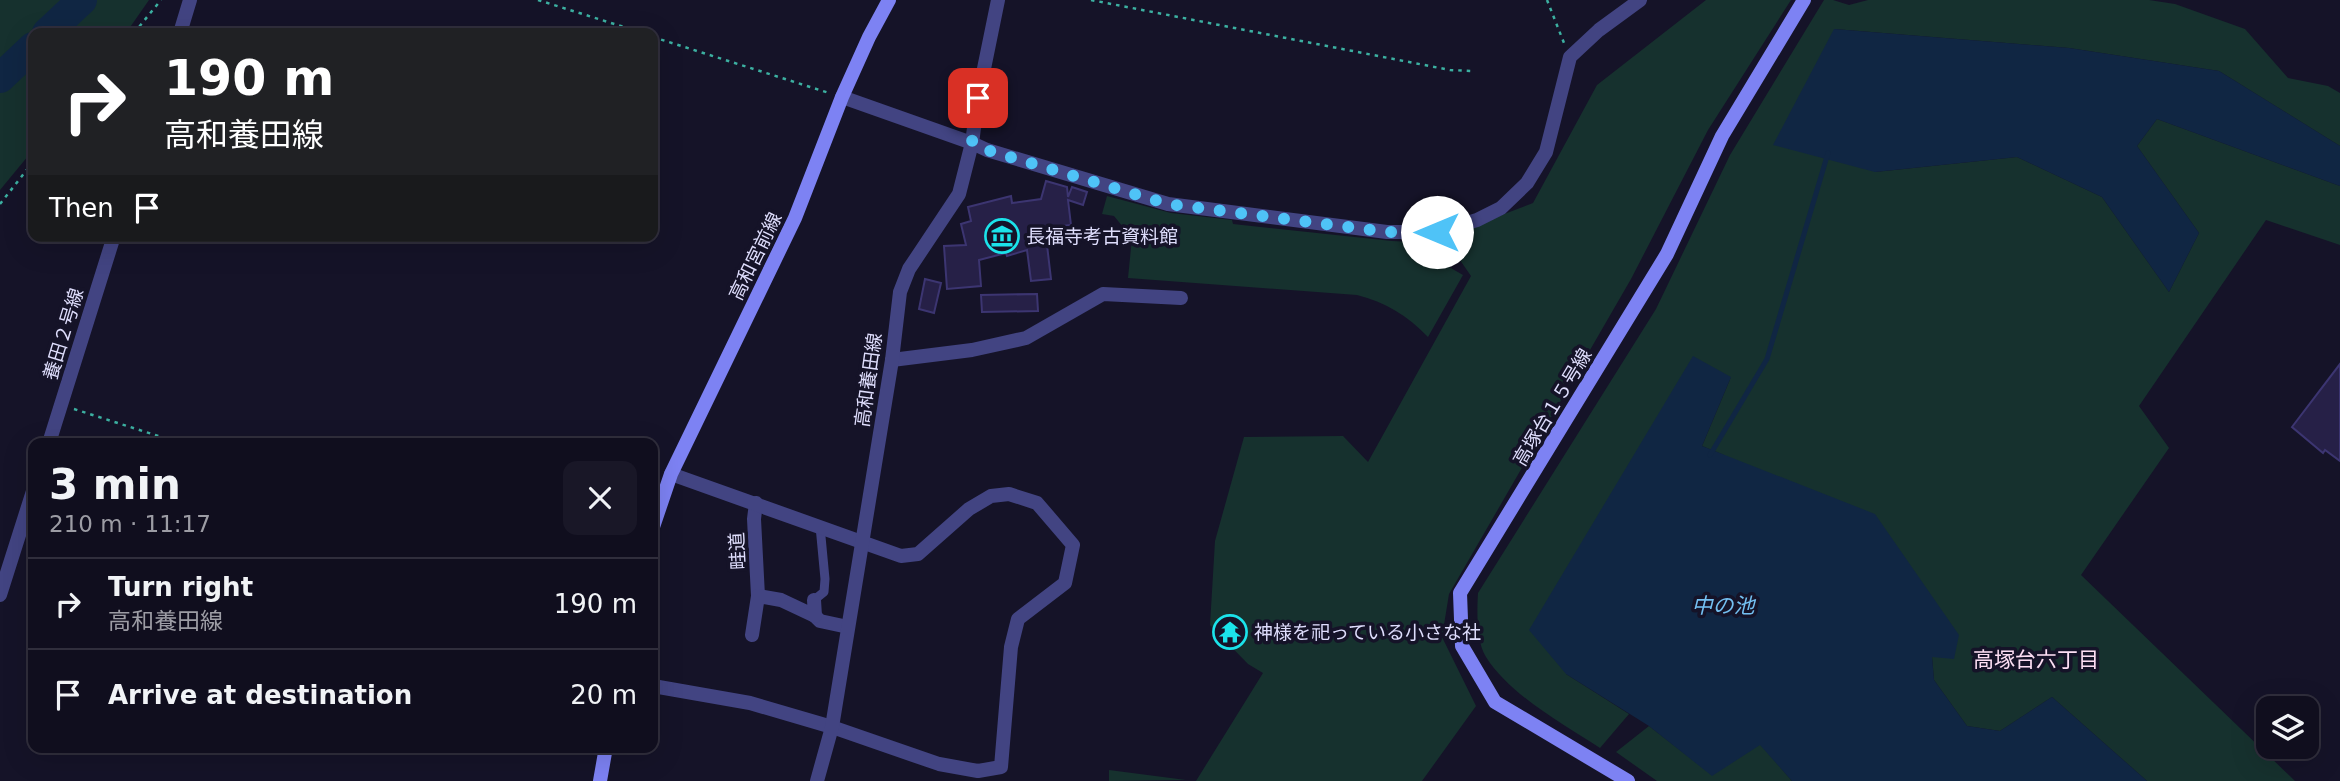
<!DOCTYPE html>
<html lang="en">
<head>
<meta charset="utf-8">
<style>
	:root { --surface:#100e1e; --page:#191727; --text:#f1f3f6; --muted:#9c9ca4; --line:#302e3c }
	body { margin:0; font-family:"DejaVu Sans","Noto Sans JP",sans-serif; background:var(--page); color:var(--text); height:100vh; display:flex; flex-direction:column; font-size:26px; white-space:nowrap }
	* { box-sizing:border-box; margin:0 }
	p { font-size:23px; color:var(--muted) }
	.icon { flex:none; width:38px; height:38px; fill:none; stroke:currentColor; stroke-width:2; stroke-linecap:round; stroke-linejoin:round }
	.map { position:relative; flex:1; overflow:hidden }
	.drawer { position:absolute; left:28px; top:438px; width:630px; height:315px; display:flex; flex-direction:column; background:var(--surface); border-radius:14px; box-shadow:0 7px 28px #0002,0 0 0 2px var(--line) }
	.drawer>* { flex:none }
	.banner { position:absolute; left:28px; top:28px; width:630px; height:214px; border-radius:14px; box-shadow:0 7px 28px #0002,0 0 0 2px var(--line); background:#202124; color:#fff; overflow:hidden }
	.controls { position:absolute; left:2256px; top:696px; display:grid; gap:14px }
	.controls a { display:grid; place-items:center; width:63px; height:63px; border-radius:14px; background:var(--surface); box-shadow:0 7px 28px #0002,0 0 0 2px var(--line); font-size:35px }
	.pin { position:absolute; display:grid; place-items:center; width:60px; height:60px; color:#fff; margin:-30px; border-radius:14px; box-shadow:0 4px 10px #0006 }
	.me { position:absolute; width:77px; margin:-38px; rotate:270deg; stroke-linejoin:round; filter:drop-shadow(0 0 5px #0008) }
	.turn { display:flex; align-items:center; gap:24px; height:147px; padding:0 21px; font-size:32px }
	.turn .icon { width:91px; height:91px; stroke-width:2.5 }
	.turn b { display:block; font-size:49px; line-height:60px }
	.then { display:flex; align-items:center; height:66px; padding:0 21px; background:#0003; gap:14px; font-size:26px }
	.round { display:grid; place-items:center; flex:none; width:74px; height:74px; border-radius:14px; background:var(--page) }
	.head { display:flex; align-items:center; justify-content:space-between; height:119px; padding:0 21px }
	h1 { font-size:42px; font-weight:800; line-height:52px }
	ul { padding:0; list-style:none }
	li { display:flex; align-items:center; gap:21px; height:91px; padding:0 21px; border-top:2px solid var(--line) }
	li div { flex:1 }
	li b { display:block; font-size:26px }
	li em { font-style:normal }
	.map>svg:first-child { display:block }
	.green { fill:#16312e }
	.water { fill:#102643 }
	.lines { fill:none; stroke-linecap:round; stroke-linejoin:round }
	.stream { stroke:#102643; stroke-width:5 }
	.river { stroke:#102643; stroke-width:30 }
	.building { fill:#262047; stroke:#3c3571; stroke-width:2 }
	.path { stroke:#3cb0a1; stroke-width:2.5; stroke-dasharray:3.5 5; stroke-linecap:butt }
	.lane { stroke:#424482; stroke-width:9 }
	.street { stroke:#424482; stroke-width:14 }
	.secondary { stroke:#7d82f3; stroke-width:14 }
	.route { stroke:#4fc3f7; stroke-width:12; stroke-dasharray:0 21.6 }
	.labels { text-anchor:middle; stroke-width:7; stroke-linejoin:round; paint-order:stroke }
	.poi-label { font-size:19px; fill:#deddfc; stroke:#151328; text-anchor:start }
	.street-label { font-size:19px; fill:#deddfc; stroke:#151328 }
	.water-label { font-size:21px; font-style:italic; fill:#74c0f2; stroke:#151328 }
	.neighbourhood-label { font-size:21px; fill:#fcdef3; stroke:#151328 }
</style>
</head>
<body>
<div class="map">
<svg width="2340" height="781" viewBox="0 0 2340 781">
	<rect width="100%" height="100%" fill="#151328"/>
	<g class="green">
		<path d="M 0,0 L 149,0 L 126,33 L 33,33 L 33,150 L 0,190 Z"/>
		<path d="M 1706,0 L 1791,0 L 1708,130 L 1631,279 L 1449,594 L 1442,637 L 1476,706 L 1422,781 L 1196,781 L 1263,673 L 1248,664 L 1210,625 L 1215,541 L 1244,437 L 1343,436 L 1368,462 L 1471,276 L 1444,237 L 1533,203 L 1597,85 Z"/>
		<path d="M 1824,0 L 1833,0 L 1849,5 L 1868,0 L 2149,0 L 2175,4 L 2245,29 L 2288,78 L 2328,86 L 2340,93 L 2340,146 L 2219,71 L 2069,48 L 1834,29 L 1875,172 L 2017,157 L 2102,197 L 2169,292 L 2199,233 L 2137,146 L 2157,119 L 2340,186 L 2340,245 L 2266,220 L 2139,406 L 2169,448 L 2081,575 L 2295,781 L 2147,781 L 2052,697 L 2000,731 L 1967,726 L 1934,680 L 1932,657 L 1724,455 L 1702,446 L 1731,377 L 1566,674 L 1629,714 L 1600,748 C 1563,724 1510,695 1486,657 C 1476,642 1477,610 1478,593 L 1656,309 L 1730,155 Z"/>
		<path d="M 1107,196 L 1171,213 L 1232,220 L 1233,224 L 1392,241 L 1432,243 L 1439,247 L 1435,259 L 1463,275 L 1428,337 C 1408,316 1385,302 1357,295 L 1128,278 L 1132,238 L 1114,216 L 1102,214 Z"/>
		<path d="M 1649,726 L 1712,775 L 1760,744 L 1792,781 L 1657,781 L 1616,752 Z"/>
		<path d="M 1109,770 L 1186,780 L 1109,781 Z"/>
	</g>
	<g class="water">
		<path d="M 1834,29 L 2069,48 L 2219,71 L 2340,146 L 2340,186 L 2157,119 L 2137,146 L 2199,233 L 2169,292 L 2102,197 L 2017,157 L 1875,172 L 1773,145 Z"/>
		<path d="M 1693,356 L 1731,377 L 1702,446 L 1875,514 L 1959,635 L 1954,659 L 1932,657 L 1934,680 L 1967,726 L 2000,731 L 2052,697 L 2147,781 L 1792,781 L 1760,745 L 1712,776 L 1649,726 L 1566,674 L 1529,630 Z"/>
	</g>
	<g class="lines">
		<path class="stream" d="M 1710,455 L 1767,359 L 1828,153"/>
		<g class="river">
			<path d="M 47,33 L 82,0"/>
			<path d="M 0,78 L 33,47"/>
		</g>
	</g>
	<g class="building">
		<path d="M 1046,181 L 1067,187 L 1068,197 L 1072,187 L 1087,192 L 1083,205 L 1068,200 L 1071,225 L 1045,228 L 1051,279 L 1031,281 L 1027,250 L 1007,256 L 1006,253 L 979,260 L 981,286 L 947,289 L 944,246 L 966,245 L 961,224 L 971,221 L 968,207 L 1011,196 L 1012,203 L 1041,199 Z"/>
		<path d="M 925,279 L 941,283 L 934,313 L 919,309 Z"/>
		<path d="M 1037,294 L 1038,311 L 982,312 L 981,295 Z"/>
		<path d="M 2340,364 L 2340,461 L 2325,450 L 2323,453 L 2292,427 Z"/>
	</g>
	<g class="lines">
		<g class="path">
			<path d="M 538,0 L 643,33"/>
			<path d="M 1091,0 L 1450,70 L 1472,71"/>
			<path d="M 1547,0 L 1564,43"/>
			<path d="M 134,33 L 161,0"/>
			<path d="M 653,37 L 829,93"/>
			<path d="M 0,204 L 33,162"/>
			<path d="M 74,409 L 180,443"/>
		</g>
		<path class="lane" d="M 814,600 L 824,592 L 825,579 L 820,526"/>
		<g class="street">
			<path d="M 180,33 L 190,0"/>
			<path d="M 842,97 L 972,143 L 987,150 L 1168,204 L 1387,232 L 1437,232 L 1477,220 L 1501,208 L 1527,183 L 1546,152 L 1570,57 L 1599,30 L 1640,0"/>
			<path d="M 892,360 L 972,350 L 1026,338 L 1103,294 L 1181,298"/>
			<path d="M 49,443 L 114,236"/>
			<path d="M 756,503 L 754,519 L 758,596"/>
			<path d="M 0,595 L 33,491"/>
			<path d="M 815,616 L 820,621 L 848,627"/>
			<path d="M 752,635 L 758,596 L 781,600 L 815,616 L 814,600"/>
			<path d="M 653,686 L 750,703 L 832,727 L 939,764 L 978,771 L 1001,767 L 1011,647 L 1018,619 L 1065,583 L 1073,545 L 1037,503 L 1009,494 L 991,496 L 969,509 L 918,554 L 901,556 L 671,474"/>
			<path d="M 817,781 L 832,727 L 892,360 L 900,292 L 909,269 L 959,194 L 972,143 L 978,98 L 998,0"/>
		</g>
		<g class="secondary">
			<path d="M 653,527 L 671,474 L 795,218 L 842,97 L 869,37 L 889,0"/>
			<path d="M 600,781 L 606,747"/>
			<path d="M 1628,781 L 1495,702 L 1462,646 L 1460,593 L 1667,254 L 1722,136 L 1804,0"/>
		</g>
	</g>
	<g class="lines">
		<path class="route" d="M 978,98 L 972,142 L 987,150 L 1168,204 L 1387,232 L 1437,232"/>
	</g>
	<defs>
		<g id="museum-ring" transform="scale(1.75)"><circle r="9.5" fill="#151328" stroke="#1be3ea" stroke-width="1.5"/><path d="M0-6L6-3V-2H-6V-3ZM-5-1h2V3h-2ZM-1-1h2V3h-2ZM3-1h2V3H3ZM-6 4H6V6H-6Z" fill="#1be3ea"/></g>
		<g id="temple-ring" transform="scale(1.75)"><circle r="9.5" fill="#151328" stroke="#1be3ea" stroke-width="1.5"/><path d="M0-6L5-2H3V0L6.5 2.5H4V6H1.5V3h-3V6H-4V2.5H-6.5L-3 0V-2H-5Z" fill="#1be3ea"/></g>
	</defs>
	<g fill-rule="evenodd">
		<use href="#museum-ring" x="1002" y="236"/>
		<use href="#temple-ring" x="1230" y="632"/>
	</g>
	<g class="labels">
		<g class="poi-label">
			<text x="1026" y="243">長福寺考古資料館</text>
			<text x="1254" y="639">神様を祀っている小さな社</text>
		</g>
		<g class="street-label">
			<text transform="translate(755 256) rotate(-64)" y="7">高和宮前線</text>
			<text transform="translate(63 334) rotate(-73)" y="7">養田２号線</text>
			<text transform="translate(868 380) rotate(-82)" y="7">高和養田線</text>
			<text transform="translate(1552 407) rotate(-59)" y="7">高塚台１５号線</text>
			<text transform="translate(737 551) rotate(-93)" y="7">畦道</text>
		</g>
		<g class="water-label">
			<text x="1723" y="613">中の池</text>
		</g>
		<g class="neighbourhood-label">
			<text x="2036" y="667">高塚台六丁目</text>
		</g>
	</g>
</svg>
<div class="controls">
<a><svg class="icon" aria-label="layers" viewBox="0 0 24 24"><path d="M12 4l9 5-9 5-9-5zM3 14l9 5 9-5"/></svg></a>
</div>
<div class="pin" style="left:978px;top:98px;background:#d93025"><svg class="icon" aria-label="arrive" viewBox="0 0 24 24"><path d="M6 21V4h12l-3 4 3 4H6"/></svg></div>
<svg class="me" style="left:1437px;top:232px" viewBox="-20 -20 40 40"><circle r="19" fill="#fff"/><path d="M0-13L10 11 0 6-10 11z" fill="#4fc3f7"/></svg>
<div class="banner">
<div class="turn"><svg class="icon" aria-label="right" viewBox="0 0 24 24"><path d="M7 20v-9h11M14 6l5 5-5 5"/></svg><div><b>190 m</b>高和養田線</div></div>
<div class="then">Then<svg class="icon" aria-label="arrive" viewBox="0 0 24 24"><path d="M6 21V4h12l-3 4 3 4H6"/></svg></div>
</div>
<section class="drawer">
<div class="head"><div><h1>3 min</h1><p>210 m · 11:17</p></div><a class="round"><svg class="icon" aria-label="close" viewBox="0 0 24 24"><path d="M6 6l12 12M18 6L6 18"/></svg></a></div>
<ul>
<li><svg class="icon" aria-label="right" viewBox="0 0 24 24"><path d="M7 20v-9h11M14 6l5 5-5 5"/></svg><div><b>Turn right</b><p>高和養田線</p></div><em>190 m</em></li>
<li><svg class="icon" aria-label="arrive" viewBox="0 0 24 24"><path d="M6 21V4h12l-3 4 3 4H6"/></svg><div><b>Arrive at destination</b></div><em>20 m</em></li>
</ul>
</section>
</div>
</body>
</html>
